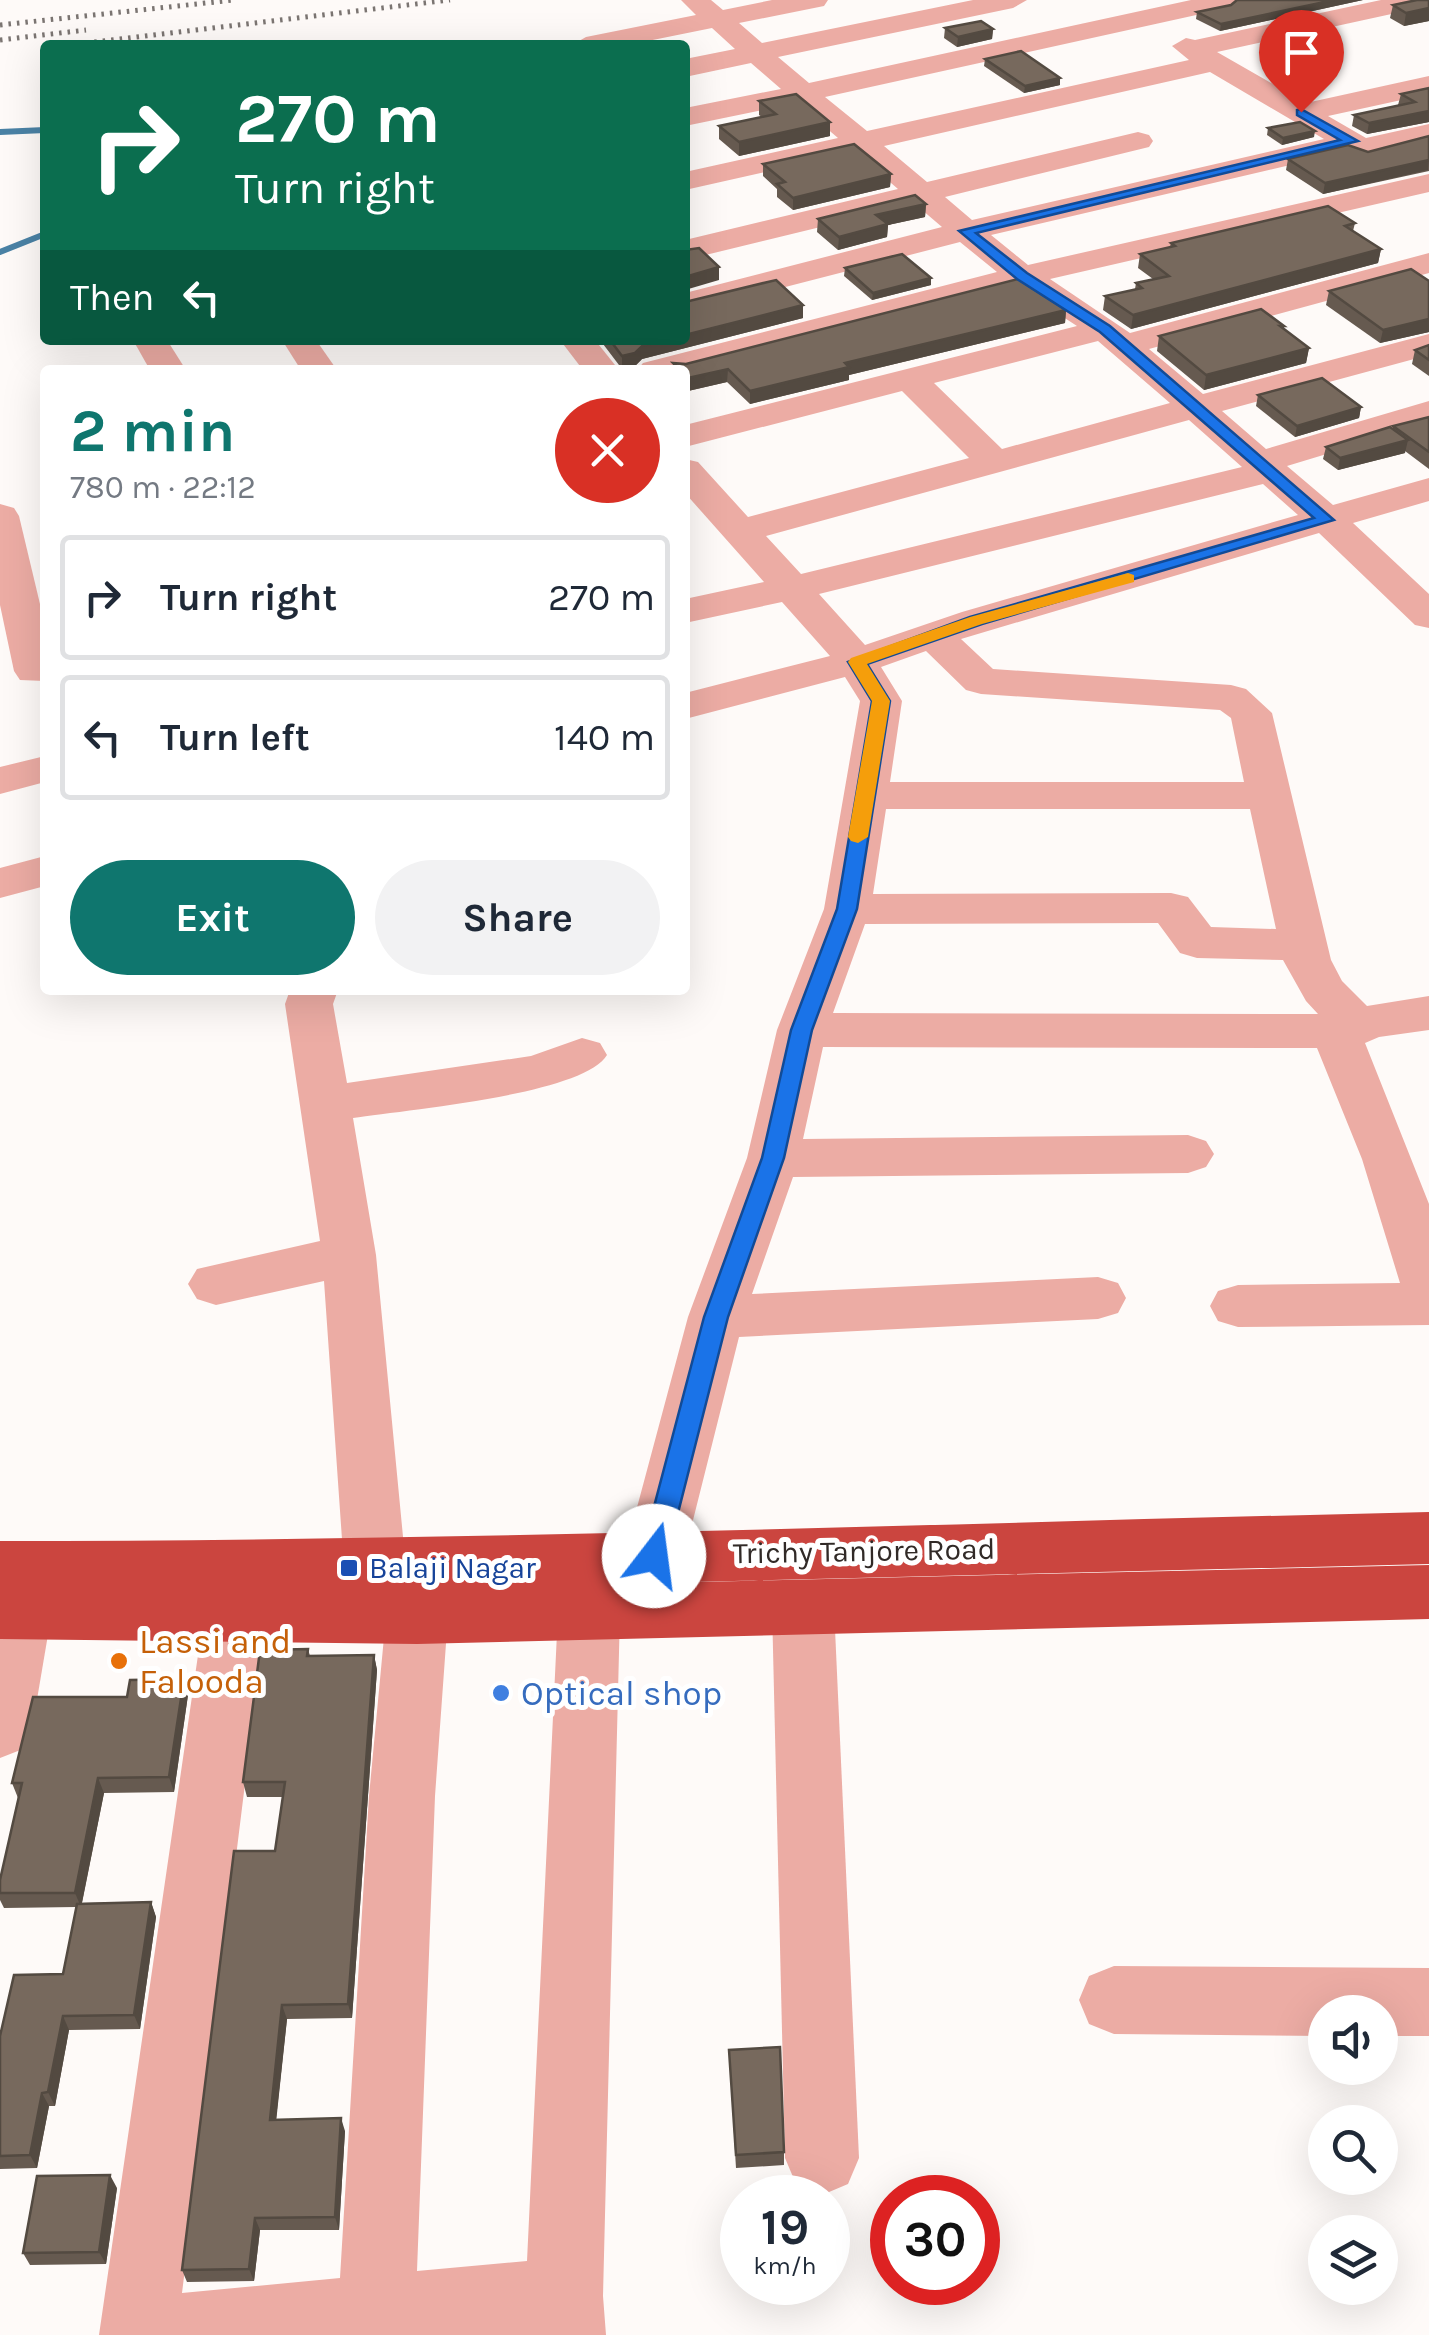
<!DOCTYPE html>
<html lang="en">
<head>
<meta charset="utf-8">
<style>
	:root { --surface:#fff; --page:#f2f2f3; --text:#1f2937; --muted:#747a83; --line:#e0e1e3; --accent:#0f766e }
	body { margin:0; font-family:Karla,sans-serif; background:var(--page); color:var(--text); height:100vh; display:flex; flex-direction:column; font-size:38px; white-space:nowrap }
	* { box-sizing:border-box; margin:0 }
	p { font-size:32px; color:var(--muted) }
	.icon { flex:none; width:55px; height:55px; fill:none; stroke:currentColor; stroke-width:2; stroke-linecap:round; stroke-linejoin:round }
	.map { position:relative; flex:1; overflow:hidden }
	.sheet { position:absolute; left:40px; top:365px; width:650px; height:630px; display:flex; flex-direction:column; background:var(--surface); border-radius:10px; box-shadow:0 10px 40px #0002 }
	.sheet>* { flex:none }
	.banner { position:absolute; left:40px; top:40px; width:650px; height:305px; border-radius:10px; box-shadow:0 10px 40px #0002; background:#0b6e4f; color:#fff; overflow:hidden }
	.fabs { position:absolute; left:1308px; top:1995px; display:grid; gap:20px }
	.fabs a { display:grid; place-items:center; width:90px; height:90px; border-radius:50%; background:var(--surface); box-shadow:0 10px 40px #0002; font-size:50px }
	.speed { position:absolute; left:720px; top:2175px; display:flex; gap:20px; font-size:50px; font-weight:700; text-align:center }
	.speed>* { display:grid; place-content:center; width:130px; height:130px; border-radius:50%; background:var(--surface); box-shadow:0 10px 40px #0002; line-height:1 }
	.speed small { font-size:25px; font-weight:400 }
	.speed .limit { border:15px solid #d22; background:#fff; color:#111 }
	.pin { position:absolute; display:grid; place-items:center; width:85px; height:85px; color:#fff; margin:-102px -42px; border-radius:50% 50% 50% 0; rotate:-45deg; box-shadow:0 0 10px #0007 }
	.pin .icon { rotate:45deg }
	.me { position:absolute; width:110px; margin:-55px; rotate:15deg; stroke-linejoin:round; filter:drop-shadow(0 0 8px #0008) }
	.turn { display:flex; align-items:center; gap:35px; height:210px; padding:0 30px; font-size:45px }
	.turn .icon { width:130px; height:130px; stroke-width:2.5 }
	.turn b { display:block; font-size:70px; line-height:85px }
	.then { display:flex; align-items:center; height:95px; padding:0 30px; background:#0003; gap:20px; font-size:38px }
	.round { display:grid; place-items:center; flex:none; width:105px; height:105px; border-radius:52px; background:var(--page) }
	.summary { display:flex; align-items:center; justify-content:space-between; height:170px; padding:0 30px }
	h1 { font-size:60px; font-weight:700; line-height:75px; color:var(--accent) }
	.cta { display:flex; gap:20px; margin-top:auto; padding:20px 30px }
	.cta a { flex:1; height:115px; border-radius:60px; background:var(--accent); color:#fff; font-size:40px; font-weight:700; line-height:115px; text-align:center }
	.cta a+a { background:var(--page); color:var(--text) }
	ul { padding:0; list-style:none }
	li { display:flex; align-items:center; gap:30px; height:125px; margin:0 20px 15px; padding:0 10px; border:5px solid var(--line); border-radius:10px }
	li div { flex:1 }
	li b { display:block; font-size:38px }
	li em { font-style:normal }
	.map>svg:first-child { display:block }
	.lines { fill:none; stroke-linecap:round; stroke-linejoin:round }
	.stream { stroke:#4a82a5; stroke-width:6 }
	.minor { fill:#ecaca4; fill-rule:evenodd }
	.highway { fill:#cb453f; fill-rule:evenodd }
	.rail { stroke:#7b7572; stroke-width:5; stroke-dasharray:2.5 6; stroke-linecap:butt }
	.wall { fill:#665a50 }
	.shaded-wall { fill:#534a41 }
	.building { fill:#77695d; stroke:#534a41; stroke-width:2.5 }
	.route { fill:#1a73e8; stroke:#114b97; stroke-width:2.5 }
	.slow { fill:#f59e0b }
	.transit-dot { fill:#1a4fb4; stroke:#fff; stroke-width:4 }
	.food-dot { fill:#e8710a; stroke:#fff; stroke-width:4 }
	.shop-dot { fill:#3f7fe0; stroke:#fff; stroke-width:4 }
	.labels { text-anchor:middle; stroke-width:10; stroke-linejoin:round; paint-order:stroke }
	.street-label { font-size:30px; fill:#312a27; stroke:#fff }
	.transit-label { font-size:30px; fill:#164399; stroke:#fff; text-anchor:start }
	.near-food-label { font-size:35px; fill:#c56008; stroke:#fff; text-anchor:start }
	.near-shop-label { font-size:35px; fill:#366cbe; stroke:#fff; text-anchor:start }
</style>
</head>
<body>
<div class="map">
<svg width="1429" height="2335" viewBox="0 0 1429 2335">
	<rect width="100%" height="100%" fill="#fefaf8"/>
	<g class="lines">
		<g class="stream">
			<path d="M 0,132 L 45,130"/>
			<path d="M 0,252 L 45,234"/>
		</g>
		<g class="minor">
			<path d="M 681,0 L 711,0 L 723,10 L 772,0 L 828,0 L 824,6 L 739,23 L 762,43 L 973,0 L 1027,0 L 1013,8 L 778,57 L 809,83 L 1191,0 L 1242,0 L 1228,8 L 825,97 L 867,131 L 1189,60 L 1172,46 L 1186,38 L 1195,40 L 1381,0 L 1429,0 L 1429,6 L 1419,8 L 1217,52 L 1306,103 L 1429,76 L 1429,94 L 1328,116 L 1366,138 L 1429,124 L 1429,142 L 1365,159 L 1346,152 L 991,235 L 1028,265 L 1429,174 L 1429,192 L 1050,279 L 1130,333 L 1429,253 L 1429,273 L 1149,349 L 1203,394 L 1429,334 L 1429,355 L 1222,411 L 1266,449 L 1429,401 L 1429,423 L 1287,466 L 1333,505 L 1429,478 L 1429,501 L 1353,523 L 1429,594 L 1429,628 L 1415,625 L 1319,533 L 961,639 L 993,669 L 1231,685 L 1246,689 L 1272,713 L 1331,960 L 1342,981 L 1367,1006 L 1429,996 L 1429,1030 L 1379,1037 L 1365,1043 L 1429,1204 L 1429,1325 L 1238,1327 L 1218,1321 L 1210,1306 L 1218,1291 L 1238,1285 L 1400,1283 L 1362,1159 L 1317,1048 L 823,1047 L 803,1139 L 1188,1135 L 1206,1141 L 1214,1154 L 1206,1167 L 1188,1173 L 793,1177 L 752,1294 L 1098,1277 L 1118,1283 L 1126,1298 L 1118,1313 L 1098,1319 L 739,1337 L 684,1556 L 676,1574 L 654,1581 L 632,1574 L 624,1556 L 688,1317 L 747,1158 L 777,1030 L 824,909 L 860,701 L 845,677 L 685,719 L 685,693 L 830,656 L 782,602 L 685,623 L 685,599 L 764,582 L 685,493 L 685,459 L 698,462 L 748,517 L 969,458 L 902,391 L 685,447 L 685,425 L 1077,326 L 1017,287 L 685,373 L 637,370 L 643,363 L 997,272 L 960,242 L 685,313 L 685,293 L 942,227 L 915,204 L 685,260 L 685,240 L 898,189 L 855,152 L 685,190 L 685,172 L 838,138 L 797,103 L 685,126 L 685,108 L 781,89 L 751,63 L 685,77 L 685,59 L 735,49 L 712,28 L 628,45 L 572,45 L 586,37 L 696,15 ZM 1210,72 L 1324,139 L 972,220 L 945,197 L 1149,147 L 1153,141 L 1149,135 L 1138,132 L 927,182 L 884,146 ZM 1098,341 L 1170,403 L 1002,449 L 934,383 ZM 1189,420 L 1242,467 L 801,574 L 766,536 ZM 1263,484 L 1298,515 L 962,612 L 865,645 L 819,594 ZM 926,651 L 966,690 L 981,694 L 1220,710 L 1231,718 L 1244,782 L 890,782 L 902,701 L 881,667 ZM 886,809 L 1250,809 L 1276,929 L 1211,927 L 1188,897 L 1171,893 L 873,894 ZM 1158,923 L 1180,953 L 1197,958 L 1283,960 L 1306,1001 L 1318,1014 L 833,1013 L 865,924 Z"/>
			<path d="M 133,340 L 167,340 L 186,370 L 150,370 Z"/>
			<path d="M 282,340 L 316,340 L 337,370 L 301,370 Z"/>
			<path d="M 560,340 L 595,340 L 619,370 L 583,370 Z"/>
			<path d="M 0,504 L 14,508 L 19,516 L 45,625 L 45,681 L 20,680 L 14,671 L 0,605 Z"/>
			<path d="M 45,756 L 45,782 L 0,794 L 0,767 Z"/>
			<path d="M 45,856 L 45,886 L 0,898 L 0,868 Z"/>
			<path d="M 290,990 L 338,990 L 333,1004 L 347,1083 L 531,1056 L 582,1038 L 600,1043 L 607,1055 C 583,1095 404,1110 353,1118 L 376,1255 L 406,1568 L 397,1586 L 375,1594 L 353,1586 L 344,1568 L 324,1281 L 216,1305 L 197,1299 L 188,1284 L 197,1269 L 320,1241 L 285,1004 Z"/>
			<path d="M 803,1581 L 825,1588 L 834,1607 L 859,2158 L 848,2184 L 822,2195 L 796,2184 L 785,2158 L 772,1607 L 781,1588 Z"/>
			<path d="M 21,1585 L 43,1592 L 52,1611 L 32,1729 L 23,1749 L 0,1758 L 0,1592 Z"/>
			<path d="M 589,1586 L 611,1593 L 620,1612 L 603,2296 L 606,2335 L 99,2335 L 204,1614 L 213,1595 L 235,1587 L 257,1595 L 266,1614 L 182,2293 L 340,2278 L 369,1796 L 386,1616 L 395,1597 L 417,1589 L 439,1597 L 448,1616 L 435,1796 L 417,2271 L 527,2261 L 558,1612 L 567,1593 Z"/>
			<path d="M 1114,1966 L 1429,1968 L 1429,2036 L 1380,2036 L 1380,2012 L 1325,2012 L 1325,2036 L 1114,2034 L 1089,2024 L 1079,2000 L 1089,1976 Z"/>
		</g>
		<path class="highway" d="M 1429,1512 L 1429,1564 L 652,1583 L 1429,1565 L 1429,1619 L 417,1644 L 0,1639 L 0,1541 C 476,1541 953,1523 1429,1512 Z"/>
		<g class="rail">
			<path d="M 0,25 L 234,0"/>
			<path d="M 0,40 L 86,30"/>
			<path d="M 69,45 L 450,0"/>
		</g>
	</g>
	<g class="wall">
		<path d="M 1237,0 L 1363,0 L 1220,31 L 1196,19 L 1197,12 L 1231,5 Z"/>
		<path d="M 1429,0 L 1429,21 L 1404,26 L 1390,18 L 1393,5 Z"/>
		<path d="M 945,28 L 993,29 L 992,39 L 957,47 L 944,38 Z"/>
		<path d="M 985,59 L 1060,78 L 1060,85 L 1024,93 L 984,66 Z"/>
		<path d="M 1429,88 L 1429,122 L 1367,134 L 1352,126 L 1354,115 L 1400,105 L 1398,105 L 1401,94 Z"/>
		<path d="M 759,101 L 830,136 L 739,156 L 719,139 L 719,126 L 762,117 L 759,115 Z"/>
		<path d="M 1268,128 L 1314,137 L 1282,145 L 1267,135 Z"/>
		<path d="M 1429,136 L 1429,171 L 1323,194 L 1286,170 L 1288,159 L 1368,152 Z"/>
		<path d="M 763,164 L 891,174 L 890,187 L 793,210 L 777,197 L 777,189 L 763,176 Z"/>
		<path d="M 926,204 L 925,217 L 888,225 L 887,237 L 838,250 L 817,232 L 818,219 Z"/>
		<path d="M 1355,223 L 1353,231 L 1381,249 L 1378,263 L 1131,329 L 1103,310 L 1105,296 L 1135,289 L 1136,283 L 1153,279 L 1138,268 L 1140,254 L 1170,247 L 1171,243 Z"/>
		<path d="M 845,268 L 931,285 L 872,300 L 844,276 Z"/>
		<path d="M 1429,281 L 1429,332 L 1380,343 L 1326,305 L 1329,291 Z"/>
		<path d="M 803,305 L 803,318 L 642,359 L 635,366 L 622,369 L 600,340 L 685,340 Z"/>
		<path d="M 1066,310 L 1065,323 L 849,375 L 849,380 L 750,404 L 727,382 L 688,391 L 685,388 L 685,370 L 674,370 L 673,363 L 686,364 Z"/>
		<path d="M 1284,326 L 1283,329 L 1309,348 L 1306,363 L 1204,390 L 1157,351 L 1159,336 Z"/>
		<path d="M 1429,345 L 1429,376 L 1412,364 L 1415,350 Z"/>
		<path d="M 1258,395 L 1361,407 L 1359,418 L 1295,437 L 1256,406 Z"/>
		<path d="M 1429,417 L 1429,469 L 1405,451 L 1405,453 L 1338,470 L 1323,459 L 1326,447 L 1393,429 L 1393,426 Z"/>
		<path d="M 308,1649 L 310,1656 L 374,1655 L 377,1670 L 352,2018 L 287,2019 L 276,2119 L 345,2131 L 339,2230 L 260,2230 L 254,2281 L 187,2282 L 182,2270 L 275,1851 L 283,1797 L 247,1797 L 243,1782 Z"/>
		<path d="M 184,1679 L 188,1695 L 174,1792 L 104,1793 L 82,1903 L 151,1902 L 156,1917 L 140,2029 L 69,2030 L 55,2106 L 49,2106 L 37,2168 L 0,2169 L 0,2036 L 63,1974 L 76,1907 L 4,1908 L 0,1900 L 0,1880 L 18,1798 L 12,1783 L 127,1697 Z"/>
		<path d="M 729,2050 L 784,2152 L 784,2165 L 736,2168 Z"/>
		<path d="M 117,2188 L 106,2264 L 30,2265 L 23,2253 Z"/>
	</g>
	<g class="shaded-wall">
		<path d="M 1334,0 L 1363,0 L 1220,31 L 1221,24 Z"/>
		<path d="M 1429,8 L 1429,21 L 1404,26 L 1406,13 Z"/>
		<path d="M 993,29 L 992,39 L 957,47 L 958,37 Z"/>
		<path d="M 1060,78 L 1060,85 L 1024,93 L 1025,86 Z"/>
		<path d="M 1429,111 L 1429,122 L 1367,134 L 1369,123 Z"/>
		<path d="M 830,122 L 830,136 L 739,156 L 739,142 Z"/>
		<path d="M 1315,131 L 1314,137 L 1282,145 L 1283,138 Z"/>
		<path d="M 1429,160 L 1428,170 L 1323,194 L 1325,183 Z"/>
		<path d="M 891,174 L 890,187 L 793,210 L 793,198 Z"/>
		<path d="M 926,204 L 925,217 L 888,225 L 887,237 L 838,250 L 839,237 L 876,215 Z"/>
		<path d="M 1381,249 L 1378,263 L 1131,329 L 1133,315 Z"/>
		<path d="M 719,267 L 719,280 L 685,290 L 685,277 Z"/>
		<path d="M 931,278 L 931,285 L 872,300 L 873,293 Z"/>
		<path d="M 803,305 L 803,318 L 642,359 L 635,366 L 622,369 L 622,356 L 642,346 L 665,340 L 685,340 L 685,335 Z"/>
		<path d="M 1066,310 L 1065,323 L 849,375 L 849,380 L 750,404 L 750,391 L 845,363 Z"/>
		<path d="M 1429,319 L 1429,332 L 1380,343 L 1383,330 Z"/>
		<path d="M 1309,348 L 1306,363 L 1204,390 L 1206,375 Z"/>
		<path d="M 728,369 L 727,382 L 688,391 L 688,378 Z"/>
		<path d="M 1361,407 L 1359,418 L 1295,437 L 1297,426 Z"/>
		<path d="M 1408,440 L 1405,453 L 1338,470 L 1340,458 Z"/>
		<path d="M 374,1655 L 377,1670 L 352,2018 L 348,2004 Z"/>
		<path d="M 184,1679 L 188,1695 L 174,1792 L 169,1777 Z"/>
		<path d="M 98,1778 L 104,1793 L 81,1907 L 75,1893 Z"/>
		<path d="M 151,1902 L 156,1917 L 140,2029 L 134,2015 Z"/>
		<path d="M 282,2005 L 287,2019 L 275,2132 L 270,2120 Z"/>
		<path d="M 63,2016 L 69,2030 L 55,2106 L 48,2092 Z"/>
		<path d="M 42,2093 L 49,2106 L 37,2168 L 30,2155 Z"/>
		<path d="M 341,2118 L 345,2131 L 339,2230 L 335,2217 Z"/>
		<path d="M 110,2175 L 117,2188 L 106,2264 L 99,2252 Z"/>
		<path d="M 255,2218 L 260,2230 L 254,2281 L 249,2269 Z"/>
	</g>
	<g class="building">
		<path d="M 1237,0 L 1334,0 L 1221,24 L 1197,12 L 1231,5 Z"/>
		<path d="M 1417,0 L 1429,0 L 1429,8 L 1406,13 L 1393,5 Z"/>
		<path d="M 981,21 L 993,29 L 958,37 L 945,28 Z"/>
		<path d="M 1021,51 L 1060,78 L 1025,86 L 985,59 Z"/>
		<path d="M 1429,88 L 1429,111 L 1369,123 L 1354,115 L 1415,102 L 1401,94 Z"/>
		<path d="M 796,94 L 830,122 L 739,142 L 719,126 L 776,114 L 759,101 Z"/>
		<path d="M 1300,122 L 1315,131 L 1283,138 L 1268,128 Z"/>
		<path d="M 1429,136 L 1429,160 L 1325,183 L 1288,159 L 1348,145 L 1368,152 Z"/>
		<path d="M 854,144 L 891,174 L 793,198 L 777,184 L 785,182 L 763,164 Z"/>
		<path d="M 915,195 L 926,204 L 876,215 L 888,224 L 839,237 L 818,219 Z"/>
		<path d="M 1328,206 L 1355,223 L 1345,226 L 1381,249 L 1133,315 L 1105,296 L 1142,288 L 1136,283 L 1169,276 L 1140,254 L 1175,246 L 1171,243 Z"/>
		<path d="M 699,248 L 719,267 L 685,277 L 685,250 Z"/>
		<path d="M 902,254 L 931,278 L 873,293 L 845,268 Z"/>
		<path d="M 1411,269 L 1429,281 L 1429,319 L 1383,330 L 1329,291 Z"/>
		<path d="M 1018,279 L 1066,310 L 845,363 L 849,367 L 750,391 L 728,369 L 688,378 L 685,375 L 685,370 L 680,370 L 673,363 L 686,364 Z"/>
		<path d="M 776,280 L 803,305 L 685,335 L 685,302 Z"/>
		<path d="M 1261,309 L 1284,326 L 1280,326 L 1309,348 L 1206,375 L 1159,336 Z"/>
		<path d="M 610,340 L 665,340 L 642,346 L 635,353 L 622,356 Z"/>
		<path d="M 1429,345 L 1429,360 L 1415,350 Z"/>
		<path d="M 1322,378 L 1361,407 L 1297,426 L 1258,395 Z"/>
		<path d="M 1429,417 L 1429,452 L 1393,426 Z"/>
		<path d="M 1390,427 L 1408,440 L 1340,458 L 1326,447 Z"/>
		<path d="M 308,1649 L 307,1656 L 374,1655 L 348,2004 L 282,2005 L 270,2120 L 341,2118 L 335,2217 L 255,2218 L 249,2269 L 182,2270 L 234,1851 L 275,1851 L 285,1782 L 243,1782 L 260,1650 Z"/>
		<path d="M 184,1679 L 169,1777 L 98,1778 L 75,1893 L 0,1893 L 0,1880 L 22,1783 L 12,1783 L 33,1697 L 127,1697 L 130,1680 Z"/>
		<path d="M 151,1902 L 134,2015 L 63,2016 L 48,2092 L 42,2093 L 30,2155 L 0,2156 L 0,2036 L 14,1975 L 63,1974 L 77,1904 Z"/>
		<path d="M 780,2047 L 784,2152 L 736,2155 L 729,2050 Z"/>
		<path d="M 110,2175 L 99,2252 L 23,2253 L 37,2176 Z"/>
	</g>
	<path class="route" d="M 1301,109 L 1358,141 L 976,233 L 1027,273 L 1110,326 L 1334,520 L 982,624 L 867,664 L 890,701 L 857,909 L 812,1030 L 784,1158 L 728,1317 L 667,1556 L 663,1564 L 654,1567 L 644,1564 L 641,1556 L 704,1317 L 762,1158 L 791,1030 L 837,909 L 872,701 L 848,662 L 970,617 L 1314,518 L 1100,332 L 1017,279 L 959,231 L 1340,140 L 1297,115 L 1297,110 Z"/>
	<path class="slow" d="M 1128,573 L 1134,575 L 1134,582 L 982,624 L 867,664 L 890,701 L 868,837 L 858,843 L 851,841 L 848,837 L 872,701 L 848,662 L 851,658 L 970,617 Z"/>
	<rect class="transit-dot" x="339" y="1558" width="20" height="20" rx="5"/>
	<circle class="food-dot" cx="119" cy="1661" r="10"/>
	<circle class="shop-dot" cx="501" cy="1693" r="10"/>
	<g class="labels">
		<g class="street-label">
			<text transform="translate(864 1551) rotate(-1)" y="10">Trichy Tanjore Road</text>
		</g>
		<g class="transit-label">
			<text x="369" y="1578">Balaji Nagar</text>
		</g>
		<g class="near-food-label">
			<text x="139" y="1653">Lassi and<tspan x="139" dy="40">Falooda</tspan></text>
		</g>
		<g class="near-shop-label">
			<text x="521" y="1705">Optical shop</text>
		</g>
	</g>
</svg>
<div class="fabs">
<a><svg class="icon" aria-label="sound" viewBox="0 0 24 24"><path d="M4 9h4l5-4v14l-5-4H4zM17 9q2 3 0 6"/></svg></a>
<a><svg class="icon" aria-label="search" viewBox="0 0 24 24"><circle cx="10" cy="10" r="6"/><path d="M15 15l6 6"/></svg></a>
<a><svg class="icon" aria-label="layers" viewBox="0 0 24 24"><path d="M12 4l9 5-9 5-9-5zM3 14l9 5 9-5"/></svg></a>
</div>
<div class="speed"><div>19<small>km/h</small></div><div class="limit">30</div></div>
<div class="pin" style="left:1301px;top:112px;background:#d93025"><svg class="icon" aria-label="arrive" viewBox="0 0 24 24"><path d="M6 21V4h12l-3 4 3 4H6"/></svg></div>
<svg class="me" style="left:654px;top:1556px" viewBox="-20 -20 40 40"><circle r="19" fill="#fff"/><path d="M0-13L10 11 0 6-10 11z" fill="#1a73e8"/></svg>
<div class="banner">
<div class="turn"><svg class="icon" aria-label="right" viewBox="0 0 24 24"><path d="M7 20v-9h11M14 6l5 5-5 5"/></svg><div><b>270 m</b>Turn right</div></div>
<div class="then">Then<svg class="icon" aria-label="left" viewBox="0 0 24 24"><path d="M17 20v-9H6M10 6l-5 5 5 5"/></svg></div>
</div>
<section class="sheet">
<div class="summary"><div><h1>2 min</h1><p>780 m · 22:12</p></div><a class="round" style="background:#d93025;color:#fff"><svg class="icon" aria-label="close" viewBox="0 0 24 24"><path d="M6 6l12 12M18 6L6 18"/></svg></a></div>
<ul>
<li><svg class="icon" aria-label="right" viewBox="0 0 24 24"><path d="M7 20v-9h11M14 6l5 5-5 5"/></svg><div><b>Turn right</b></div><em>270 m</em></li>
<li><svg class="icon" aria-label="left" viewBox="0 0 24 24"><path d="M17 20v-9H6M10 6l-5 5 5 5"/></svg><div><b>Turn left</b></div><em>140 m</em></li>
</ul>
<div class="cta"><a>Exit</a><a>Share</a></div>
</section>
</div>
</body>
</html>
